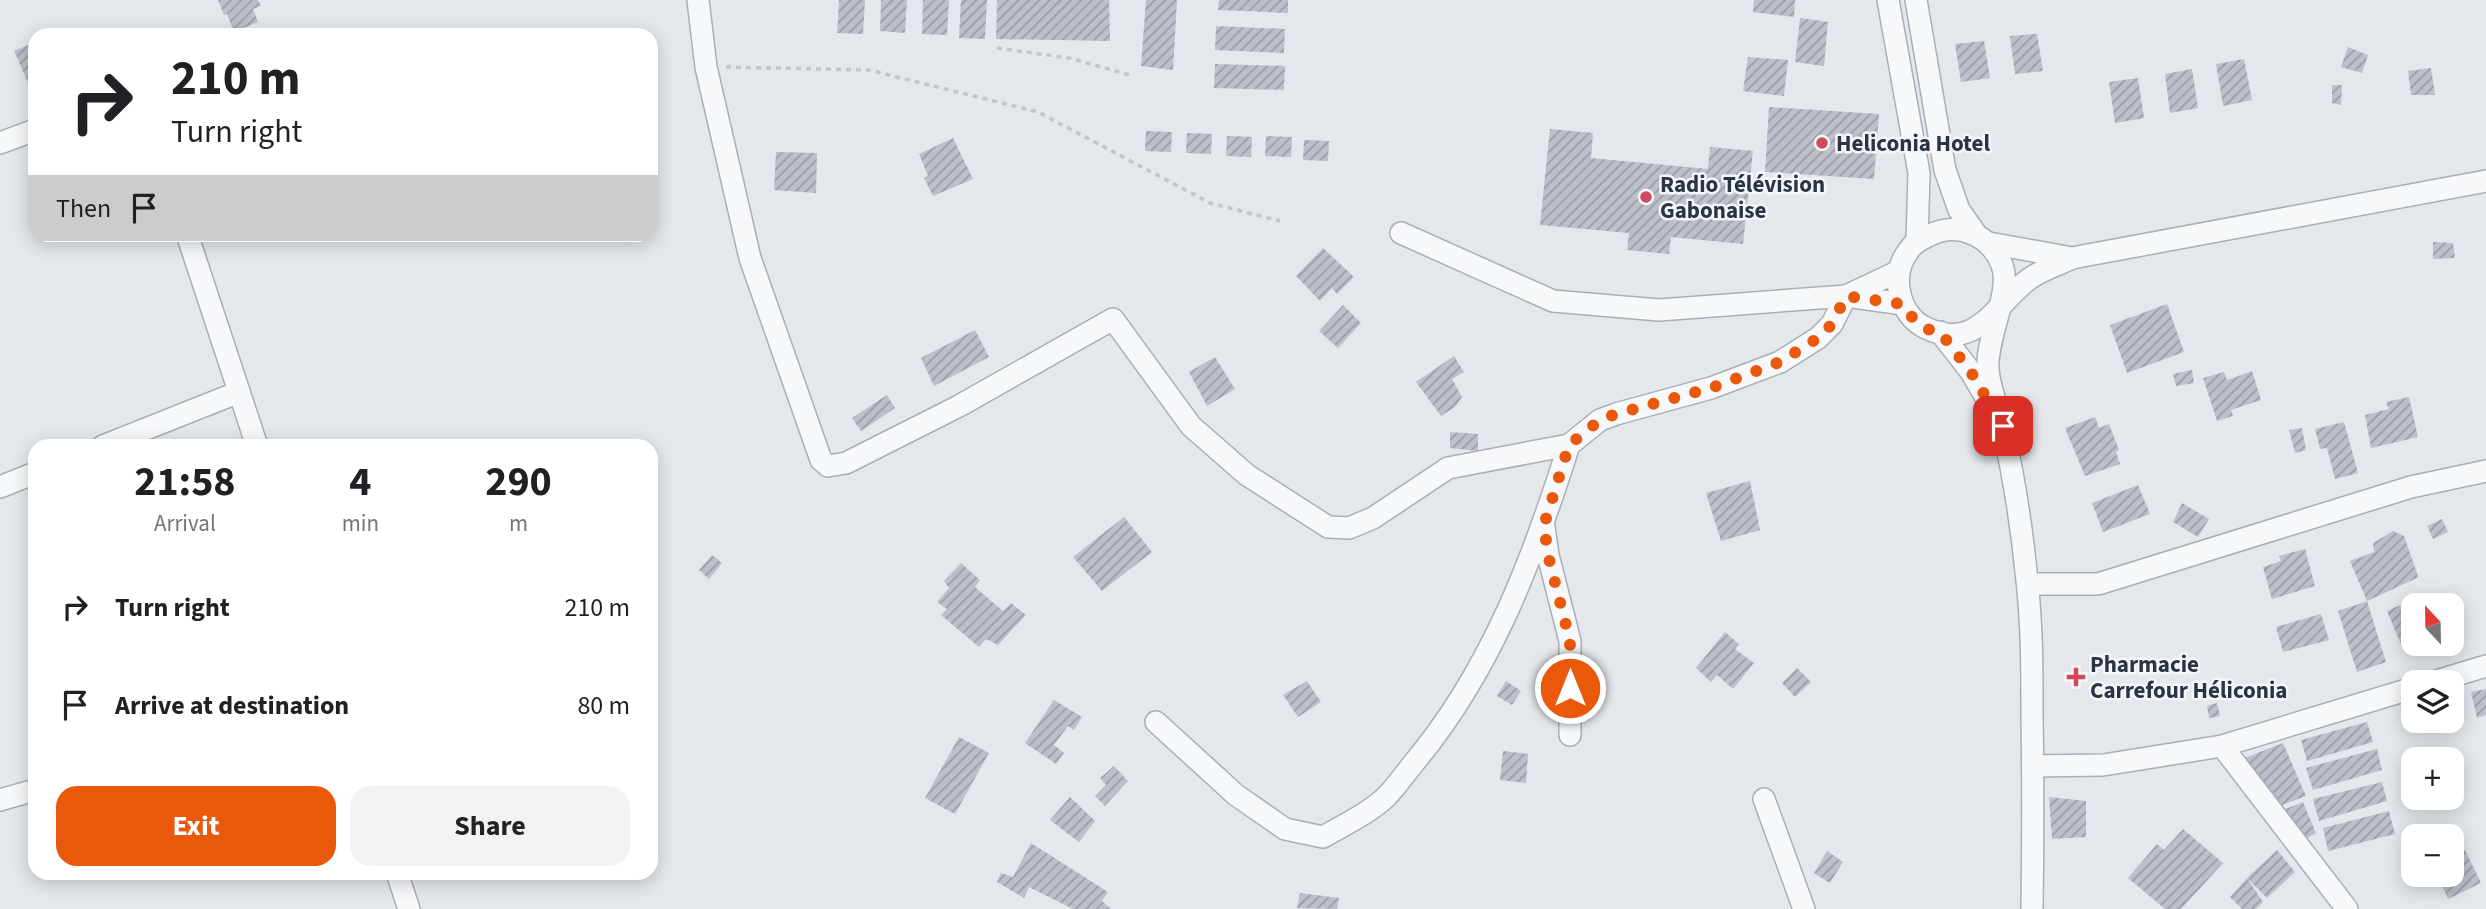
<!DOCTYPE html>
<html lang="en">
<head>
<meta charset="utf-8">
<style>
	:root { --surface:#fff; --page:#f2f2f2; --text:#202124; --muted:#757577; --accent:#ea580c }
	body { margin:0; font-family:"Source Sans 3",sans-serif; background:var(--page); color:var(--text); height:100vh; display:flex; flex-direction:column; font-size:26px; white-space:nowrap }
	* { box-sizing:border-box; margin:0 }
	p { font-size:23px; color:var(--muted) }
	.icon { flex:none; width:38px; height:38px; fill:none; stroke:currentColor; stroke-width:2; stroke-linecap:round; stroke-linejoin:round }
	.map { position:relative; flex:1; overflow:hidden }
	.details { position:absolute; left:28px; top:439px; width:630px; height:441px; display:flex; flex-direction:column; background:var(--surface); border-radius:21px; box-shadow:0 4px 18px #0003 }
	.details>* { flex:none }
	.guide { position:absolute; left:28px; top:28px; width:630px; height:214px; border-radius:21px; box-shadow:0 4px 18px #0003; background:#fff; color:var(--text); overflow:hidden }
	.needle { width:46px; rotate:338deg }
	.controls { position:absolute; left:2401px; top:593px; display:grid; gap:14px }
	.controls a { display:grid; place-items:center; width:63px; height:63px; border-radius:14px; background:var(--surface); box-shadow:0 4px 18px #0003; font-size:35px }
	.pin { position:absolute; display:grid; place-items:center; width:60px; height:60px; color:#fff; margin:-30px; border-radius:14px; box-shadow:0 4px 10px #0006 }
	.me { position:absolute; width:77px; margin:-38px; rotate:0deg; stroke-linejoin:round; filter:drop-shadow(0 0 5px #0008) }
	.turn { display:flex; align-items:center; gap:24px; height:147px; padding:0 28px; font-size:32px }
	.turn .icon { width:91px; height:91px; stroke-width:2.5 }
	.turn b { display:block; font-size:49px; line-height:60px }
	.then { display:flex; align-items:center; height:66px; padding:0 28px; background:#0003; gap:14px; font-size:26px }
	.eta { display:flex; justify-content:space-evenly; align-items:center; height:119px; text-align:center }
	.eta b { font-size:42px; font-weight:700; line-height:49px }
	.cta { display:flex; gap:14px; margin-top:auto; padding:14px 28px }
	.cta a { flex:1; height:80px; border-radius:21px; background:var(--accent); color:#fff; font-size:28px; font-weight:700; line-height:80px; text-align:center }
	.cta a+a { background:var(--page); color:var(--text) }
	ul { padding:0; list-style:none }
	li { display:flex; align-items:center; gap:21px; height:98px; padding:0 28px }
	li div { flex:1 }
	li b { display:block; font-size:26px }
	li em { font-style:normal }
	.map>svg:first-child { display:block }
	.building { fill:url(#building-hatch) }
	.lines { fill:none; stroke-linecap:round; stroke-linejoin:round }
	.minor-casing { stroke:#a9aeb7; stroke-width:24 }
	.path { stroke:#c2c5cb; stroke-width:3.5; stroke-dasharray:5 5; stroke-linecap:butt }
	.minor { stroke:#f7f8fa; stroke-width:21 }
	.route { stroke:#ea580c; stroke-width:12; stroke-dasharray:0 21.6 }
	.poi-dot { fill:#d1495b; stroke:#f4f6f9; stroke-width:2.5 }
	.labels { text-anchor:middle; stroke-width:5; stroke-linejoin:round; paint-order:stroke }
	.poi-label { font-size:23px; font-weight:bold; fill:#2b3445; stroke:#f4f6f9; text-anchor:start }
</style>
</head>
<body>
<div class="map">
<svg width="2486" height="909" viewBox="0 0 2486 909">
	<defs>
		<pattern id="building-hatch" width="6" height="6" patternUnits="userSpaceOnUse" patternTransform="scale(1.75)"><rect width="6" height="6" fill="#bbc0ca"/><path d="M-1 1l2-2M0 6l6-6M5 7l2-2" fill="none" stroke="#989da6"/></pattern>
	</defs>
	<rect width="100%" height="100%" fill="#e4e7ec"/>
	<g class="building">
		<path d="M 218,0 L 258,0 L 261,6 L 253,9 L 258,22 L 234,32 L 227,14 L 224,15 Z"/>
		<path d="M 839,0 L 865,0 L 863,34 L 837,33 Z"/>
		<path d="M 881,0 L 907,0 L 905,33 L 880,31 Z"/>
		<path d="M 923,0 L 949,0 L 947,35 L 922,34 Z"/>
		<path d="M 961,0 L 987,0 L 985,39 L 959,38 Z"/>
		<path d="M 997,0 L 1109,0 L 1110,41 L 996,39 Z"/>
		<path d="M 1146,0 L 1177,0 L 1173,70 L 1141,66 Z"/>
		<path d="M 1219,0 L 1288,0 L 1288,13 L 1218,10 Z"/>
		<path d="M 1754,0 L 1795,0 L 1794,17 L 1753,12 Z"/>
		<path d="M 1800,18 L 1828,22 L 1824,66 L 1795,62 Z"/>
		<path d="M 1216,26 L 1285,29 L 1284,53 L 1215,50 Z"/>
		<path d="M 2037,34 L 2043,71 L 2015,74 L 2010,36 Z"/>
		<path d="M 1984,41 L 1990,78 L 1961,82 L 1955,44 Z"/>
		<path d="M 35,42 L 35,84 L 30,87 L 14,51 Z"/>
		<path d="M 2348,47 L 2368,55 L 2362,73 L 2341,67 Z"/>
		<path d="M 1748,57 L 1788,60 L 1784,96 L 1743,91 Z"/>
		<path d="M 2244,59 L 2252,100 L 2223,106 L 2216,64 Z"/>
		<path d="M 1215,64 L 1285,66 L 1284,90 L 1214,88 Z"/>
		<path d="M 2431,68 L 2435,95 L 2411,95 L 2408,71 Z"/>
		<path d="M 2192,69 L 2198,108 L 2170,113 L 2165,74 Z"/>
		<path d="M 2138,78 L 2144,118 L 2115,123 L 2109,82 Z"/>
		<path d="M 2332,85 L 2342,85 L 2341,105 L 2332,103 Z"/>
		<path d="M 1769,107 L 1879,114 L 1874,179 L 1765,172 Z"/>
		<path d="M 1550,129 L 1593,133 L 1591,158 L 1708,169 L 1710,147 L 1753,151 L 1743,244 L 1671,237 L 1669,254 L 1627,250 L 1629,233 L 1540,225 Z"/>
		<path d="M 1146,131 L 1172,132 L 1171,152 L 1145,151 Z"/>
		<path d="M 1187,133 L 1212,134 L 1211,154 L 1186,153 Z"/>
		<path d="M 1227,136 L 1252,137 L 1251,157 L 1226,156 Z"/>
		<path d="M 1266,136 L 1292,137 L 1291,157 L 1265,156 Z"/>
		<path d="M 953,138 L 973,179 L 933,196 L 924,178 L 928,176 L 919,154 Z"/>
		<path d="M 1304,140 L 1329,141 L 1328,161 L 1303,160 Z"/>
		<path d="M 776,152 L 817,153 L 816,193 L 774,190 Z"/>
		<path d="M 2433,242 L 2453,243 L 2455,258 L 2433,259 Z"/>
		<path d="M 1323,248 L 1354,277 L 1337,294 L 1332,288 L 1320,301 L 1296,276 Z"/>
		<path d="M 2167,304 L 2184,352 L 2127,373 L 2110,325 Z"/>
		<path d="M 1343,305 L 1361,323 L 1338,348 L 1319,331 Z"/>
		<path d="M 975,330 L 989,357 L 934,386 L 921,358 Z"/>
		<path d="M 1454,356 L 1464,372 L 1452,379 L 1462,397 L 1455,407 L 1441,416 L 1416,382 Z"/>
		<path d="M 1215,357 L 1235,389 L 1207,406 L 1189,372 Z"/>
		<path d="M 2192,370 L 2194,383 L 2176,386 L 2173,374 Z"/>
		<path d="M 2252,371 L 2261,400 L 2231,410 L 2233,416 L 2217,421 L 2203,378 L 2224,372 L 2227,380 Z"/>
		<path d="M 887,395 L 895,408 L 861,431 L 852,418 Z"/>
		<path d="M 2409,397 L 2418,437 L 2371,448 L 2365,415 L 2389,409 L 2386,402 Z"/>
		<path d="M 2095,417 L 2099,428 L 2109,424 L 2119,450 L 2116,452 L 2120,464 L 2085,476 L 2065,428 Z"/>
		<path d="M 2344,422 L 2358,473 L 2335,479 L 2327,448 L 2320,449 L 2315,429 Z"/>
		<path d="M 2302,428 L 2306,450 L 2295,453 L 2289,430 Z"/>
		<path d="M 1450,432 L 1478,434 L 1478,451 L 1450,448 Z"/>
		<path d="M 1750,481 L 1760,530 L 1721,541 L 1706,493 Z"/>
		<path d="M 2138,485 L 2150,514 L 2103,532 L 2092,503 Z"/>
		<path d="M 2182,503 L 2209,519 L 2198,537 L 2173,522 Z"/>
		<path d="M 1124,517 L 1152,552 L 1102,591 L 1073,557 Z"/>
		<path d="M 2442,519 L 2448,532 L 2433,539 L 2427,526 Z"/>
		<path d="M 2393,531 L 2404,536 L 2418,576 L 2417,578 L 2367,601 L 2350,561 L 2374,552 L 2373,543 Z"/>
		<path d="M 2305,549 L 2315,586 L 2272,599 L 2263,567 L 2281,561 L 2279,556 Z"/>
		<path d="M 712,555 L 722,563 L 709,579 L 699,570 Z"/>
		<path d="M 961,563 L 980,580 L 975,587 L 1003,611 L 1011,603 L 1026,615 L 998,645 L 986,639 L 979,647 L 941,615 L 947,609 L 937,602 L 949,588 L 944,581 Z"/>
		<path d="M 2425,594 L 2430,606 L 2413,606 L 2413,644 L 2403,649 L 2387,611 Z"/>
		<path d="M 2367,601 L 2386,662 L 2357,672 L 2338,611 Z"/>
		<path d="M 2321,614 L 2329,640 L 2283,652 L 2276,627 Z"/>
		<path d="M 1725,632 L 1739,644 L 1735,649 L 1754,663 L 1733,689 L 1717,675 L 1711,682 L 1696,668 Z"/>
		<path d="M 1797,668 L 1811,682 L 1795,697 L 1782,683 Z"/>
		<path d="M 1307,681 L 1321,702 L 1298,717 L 1283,695 Z"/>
		<path d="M 1506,681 L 1521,691 L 1512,705 L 1497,696 Z"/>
		<path d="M 2486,689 L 2486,715 L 2477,718 L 2471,692 Z"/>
		<path d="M 1054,700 L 1082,717 L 1074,730 L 1068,726 L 1054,745 L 1064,753 L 1056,764 L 1025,743 Z"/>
		<path d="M 2217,703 L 2220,716 L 2209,718 L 2207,706 Z"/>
		<path d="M 2367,722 L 2373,742 L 2307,761 L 2301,740 Z"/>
		<path d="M 959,737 L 989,753 L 955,814 L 925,798 Z"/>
		<path d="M 2283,743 L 2306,796 L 2274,808 L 2242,759 Z"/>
		<path d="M 2377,749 L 2382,770 L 2313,790 L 2306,768 Z"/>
		<path d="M 1503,751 L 1528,754 L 1526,783 L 1500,780 Z"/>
		<path d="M 1114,766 L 1128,781 L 1105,806 L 1095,796 L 1106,785 L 1100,778 Z"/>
		<path d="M 2382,782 L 2387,801 L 2319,821 L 2313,799 Z"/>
		<path d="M 1070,797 L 1095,821 L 1079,842 L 1050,820 Z"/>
		<path d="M 2049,797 L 2086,801 L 2086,837 L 2052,839 Z"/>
		<path d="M 2303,802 L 2316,833 L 2304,840 L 2280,811 Z"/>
		<path d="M 2389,811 L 2395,834 L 2328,851 L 2323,828 Z"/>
		<path d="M 2183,829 L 2223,863 L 2181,909 L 2165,909 L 2128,878 L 2157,844 L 2164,850 Z"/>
		<path d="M 1031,843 L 1108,892 L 1102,901 L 1111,909 L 1073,909 L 1029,887 L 1024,898 L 997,882 L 1001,873 L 1013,877 Z"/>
		<path d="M 2277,850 L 2295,872 L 2267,898 L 2247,878 L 2263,902 L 2256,909 L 2242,909 L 2230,897 L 2247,878 Z"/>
		<path d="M 2465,850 L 2481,883 L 2448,899 L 2437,875 L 2452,875 L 2452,856 Z"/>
		<path d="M 1827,851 L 1843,862 L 1830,883 L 1814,873 Z"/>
		<path d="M 1300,893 L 1339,898 L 1337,909 L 1297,908 Z"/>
	</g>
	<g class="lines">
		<g class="minor-casing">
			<g id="minor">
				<path d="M 698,0 L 706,67 L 750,258 L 821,460 L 828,466 L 846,463 L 959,406 L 1113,319 L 1191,426 L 1247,475 L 1328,527 L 1349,528 L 1373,518 L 1448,468 L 1569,445 L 1600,420 L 1616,414 L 1711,388 L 1780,362 L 1818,338 L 1832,324 L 1846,296 L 1899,271"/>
				<path d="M 1888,0 L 1919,173 L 1917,241"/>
				<path d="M 1916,0 L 1945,170 L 1959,210 L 1976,234"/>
				<path d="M 0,143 L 35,130"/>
				<path d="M 1401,233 L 1553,301 L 1659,310 L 1846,296 L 1903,304"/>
				<path d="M 187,234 L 257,446"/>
				<path d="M 1989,243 L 2072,258"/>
				<path d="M 1940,332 L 1971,372 L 1989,403"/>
				<path d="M 103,446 L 239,392"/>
				<path d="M 0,487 L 35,473"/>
				<path d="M 1544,527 L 1548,555 L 1570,641 L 1570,735"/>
				<path d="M 2028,584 L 2098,584 L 2411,487 L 2486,471"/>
				<path d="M 2433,682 L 2486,666"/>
				<path d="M 1156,722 L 1236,795 L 1285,829 L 1323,837 C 1344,825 1369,813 1386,797 C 1396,787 1404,775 1413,764 C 1491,671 1533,559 1569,445"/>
				<path d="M 2222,746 L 2347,909"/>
				<path d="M 2033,766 L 2103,765 L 2222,746 L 2413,688"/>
				<path d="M 1764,799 L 1804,909"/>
				<path d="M 0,800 L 35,790"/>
				<path d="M 397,873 L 409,909"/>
				<path d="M 2032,909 C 2033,844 2033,779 2032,713 C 2032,670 2032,625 2027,581 C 2022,529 2014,476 2002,425 C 1998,407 1989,387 1988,369 C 1986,337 2012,291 2002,265 C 1991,236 1959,221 1930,235 C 1922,239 1914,242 1909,250 C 1899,263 1896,278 1900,294 C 1903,308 1912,321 1924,327 C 1976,354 1995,304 2029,279 C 2041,270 2058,265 2072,258 L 2486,181"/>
			</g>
		</g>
		<g class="path">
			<path d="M 997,48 L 1069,58 L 1133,76"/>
			<path d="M 726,67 L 869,70 L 1038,112 L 1210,203 L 1280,221"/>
		</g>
		<use href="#minor" class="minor"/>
	</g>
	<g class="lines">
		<path class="route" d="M 1570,688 L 1570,641 L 1548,555 L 1544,525 L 1569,445 L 1600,420 L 1616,414 L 1711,388 L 1780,362 L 1818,338 L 1832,324 L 1846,296 L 1903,304 C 1911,318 1923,331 1940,332 L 1971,372 L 2003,426"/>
	</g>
	<g class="poi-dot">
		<circle cx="1822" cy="143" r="7"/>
		<circle cx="1646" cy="197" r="7"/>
		<path d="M2072.5 666.5h7v7h7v7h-7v7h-7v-7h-7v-7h7z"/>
	</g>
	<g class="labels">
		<g class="poi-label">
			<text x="1836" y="151">Heliconia Hotel</text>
			<text x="1660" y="192">Radio Télévision<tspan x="1660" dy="26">Gabonaise</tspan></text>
			<text x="2090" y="672">Pharmacie<tspan x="2090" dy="26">Carrefour Héliconia</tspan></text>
		</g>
	</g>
</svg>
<div class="controls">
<a><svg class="needle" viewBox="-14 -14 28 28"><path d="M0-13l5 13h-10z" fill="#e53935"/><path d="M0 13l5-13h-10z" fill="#757577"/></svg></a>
<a><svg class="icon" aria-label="layers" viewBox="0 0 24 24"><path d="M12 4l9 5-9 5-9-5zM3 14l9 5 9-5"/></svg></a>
<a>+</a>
<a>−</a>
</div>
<div class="pin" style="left:2003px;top:426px;background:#d93025"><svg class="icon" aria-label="arrive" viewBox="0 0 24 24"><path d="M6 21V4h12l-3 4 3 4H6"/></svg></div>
<svg class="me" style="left:1570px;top:688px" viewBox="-20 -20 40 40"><circle r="17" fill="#ea580c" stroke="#fff" stroke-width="3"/><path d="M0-11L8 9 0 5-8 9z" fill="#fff"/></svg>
<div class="guide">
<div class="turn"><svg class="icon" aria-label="right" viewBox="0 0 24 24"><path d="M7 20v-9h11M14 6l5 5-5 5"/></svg><div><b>210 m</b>Turn right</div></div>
<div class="then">Then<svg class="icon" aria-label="arrive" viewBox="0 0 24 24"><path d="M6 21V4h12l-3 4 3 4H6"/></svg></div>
</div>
<section class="details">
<div class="eta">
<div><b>21:58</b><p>Arrival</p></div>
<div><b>4</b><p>min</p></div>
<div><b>290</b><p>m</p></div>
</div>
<ul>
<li><svg class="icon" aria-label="right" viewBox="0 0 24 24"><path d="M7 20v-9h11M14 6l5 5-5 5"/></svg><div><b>Turn right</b></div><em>210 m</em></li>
<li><svg class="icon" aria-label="arrive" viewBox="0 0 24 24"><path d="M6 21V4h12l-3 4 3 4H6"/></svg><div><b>Arrive at destination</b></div><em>80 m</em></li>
</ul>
<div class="cta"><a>Exit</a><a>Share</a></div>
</section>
</div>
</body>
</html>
